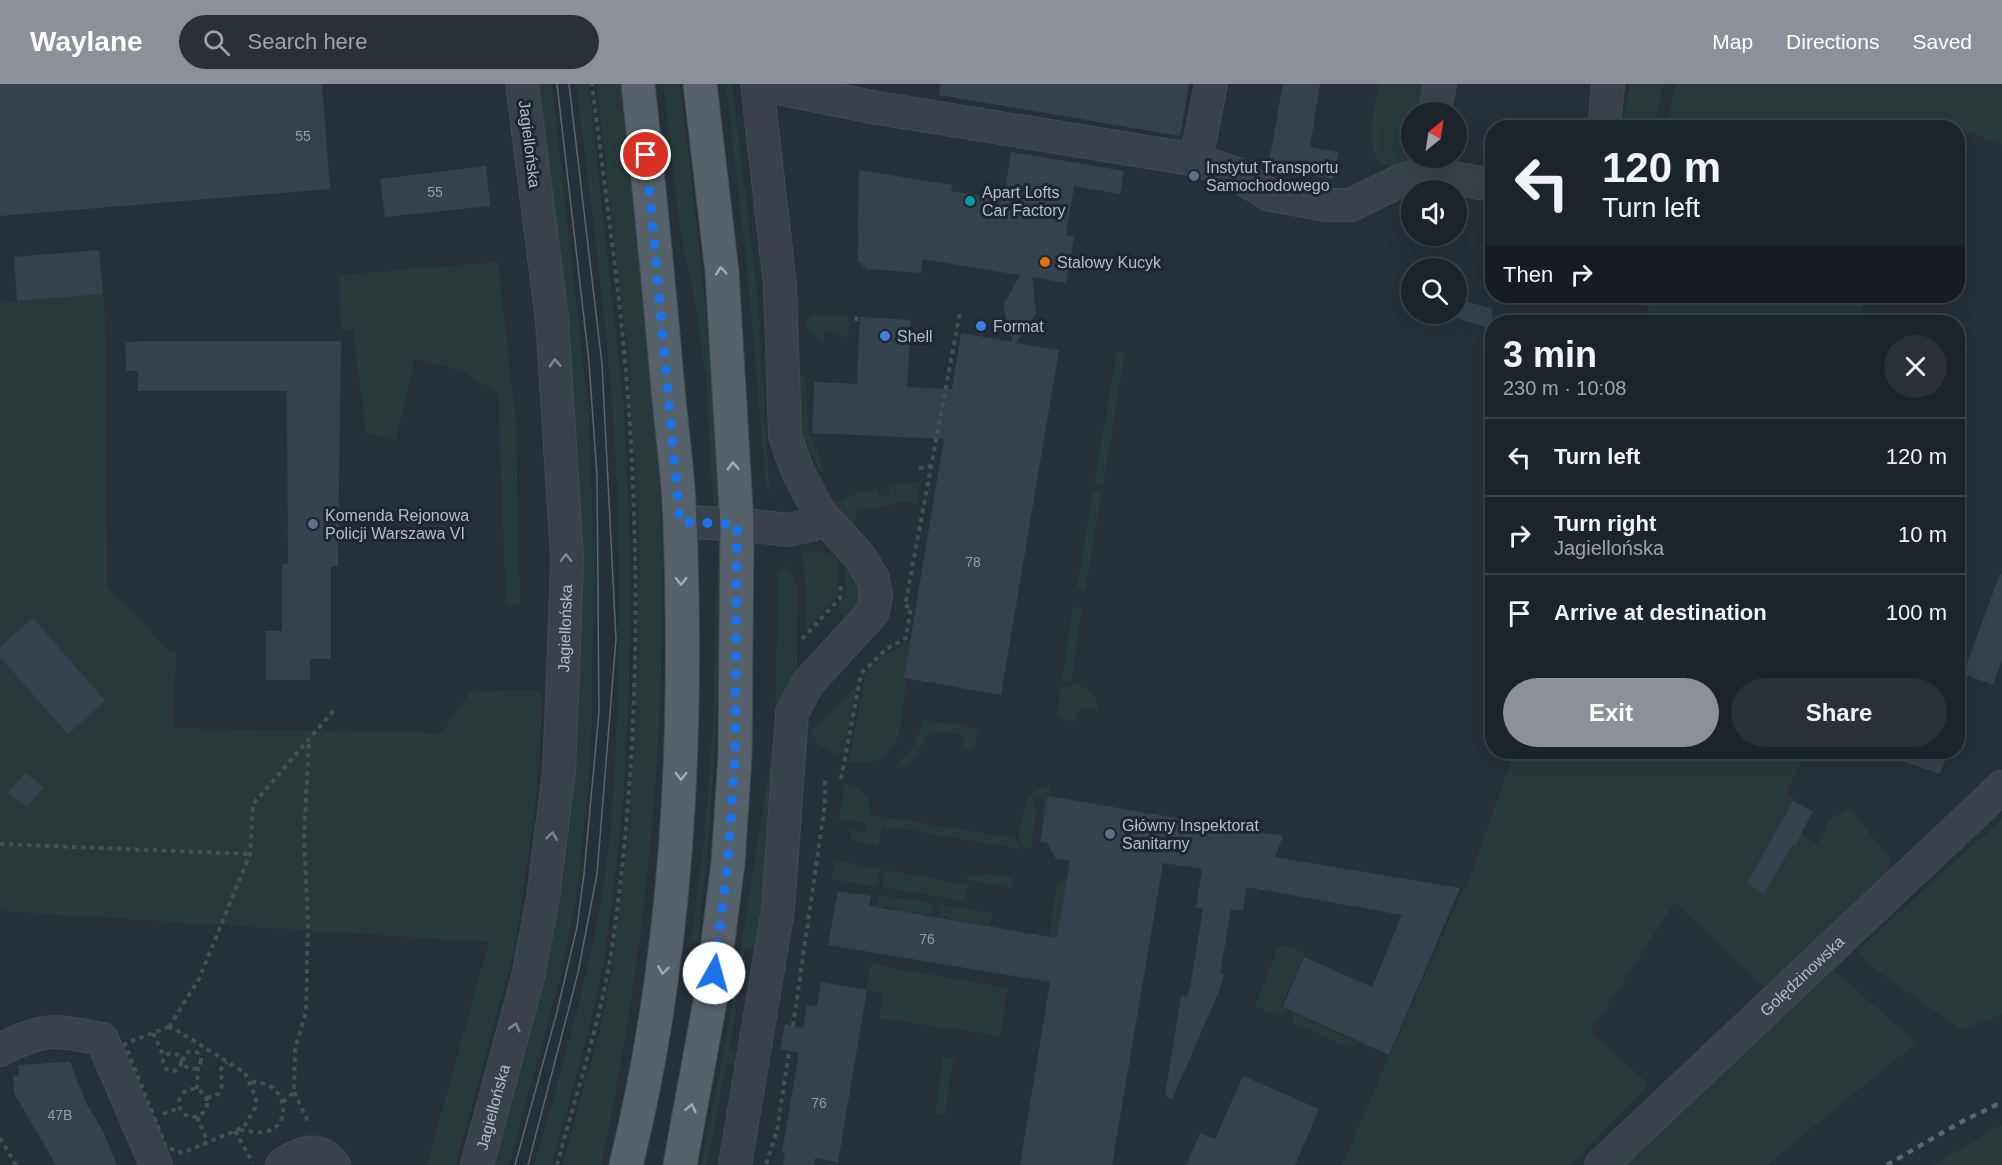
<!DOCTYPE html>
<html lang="en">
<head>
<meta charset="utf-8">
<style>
	:root { --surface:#1c242b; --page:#293037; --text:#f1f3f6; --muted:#a0a4a9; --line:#3a4147; --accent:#8c9099 }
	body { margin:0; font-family:Arial,sans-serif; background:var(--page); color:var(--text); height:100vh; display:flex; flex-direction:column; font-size:22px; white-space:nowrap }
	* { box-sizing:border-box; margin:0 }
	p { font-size:20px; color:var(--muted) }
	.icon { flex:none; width:33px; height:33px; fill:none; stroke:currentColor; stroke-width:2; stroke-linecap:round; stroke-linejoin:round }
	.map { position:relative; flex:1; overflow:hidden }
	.panel { position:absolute; left:1485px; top:231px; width:480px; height:444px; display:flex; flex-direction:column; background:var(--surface); border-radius:24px; box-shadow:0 6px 24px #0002,0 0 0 2px var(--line) }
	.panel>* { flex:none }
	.hud { position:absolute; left:1485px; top:36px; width:480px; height:183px; border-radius:24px; box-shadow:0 6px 24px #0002,0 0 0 2px var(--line); background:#1c242b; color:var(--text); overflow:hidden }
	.needle { width:39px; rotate:30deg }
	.tools { position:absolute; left:1401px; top:18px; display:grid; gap:12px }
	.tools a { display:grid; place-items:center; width:66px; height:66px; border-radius:50%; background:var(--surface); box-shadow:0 6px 24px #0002,0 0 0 2px var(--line); font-size:30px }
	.pin { position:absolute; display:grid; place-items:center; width:51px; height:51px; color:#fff; margin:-26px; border:3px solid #fff; border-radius:50%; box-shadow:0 2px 6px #0007 }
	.me { position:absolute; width:66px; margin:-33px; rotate:7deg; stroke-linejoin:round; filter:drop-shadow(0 0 4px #0008) }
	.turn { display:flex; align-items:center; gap:21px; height:126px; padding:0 18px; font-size:27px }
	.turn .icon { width:78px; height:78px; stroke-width:2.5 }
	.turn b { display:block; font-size:42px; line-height:51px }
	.then { display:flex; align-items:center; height:57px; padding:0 18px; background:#0003; gap:12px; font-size:22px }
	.round { display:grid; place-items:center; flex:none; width:63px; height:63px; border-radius:32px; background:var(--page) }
	.overview { display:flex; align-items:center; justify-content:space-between; height:102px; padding:0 18px }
	h1 { font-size:36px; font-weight:700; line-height:45px }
	.action { display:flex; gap:12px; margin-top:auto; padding:12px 18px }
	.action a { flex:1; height:69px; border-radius:36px; background:var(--accent); color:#fff; font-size:24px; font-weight:700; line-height:69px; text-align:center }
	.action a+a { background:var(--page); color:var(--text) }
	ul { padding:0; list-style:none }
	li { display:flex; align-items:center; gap:18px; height:78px; padding:0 18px; border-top:2px solid var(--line) }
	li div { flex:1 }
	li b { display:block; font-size:22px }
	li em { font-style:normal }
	header { display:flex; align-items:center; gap:36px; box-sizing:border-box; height:84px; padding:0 30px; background:var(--accent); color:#fff }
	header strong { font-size:28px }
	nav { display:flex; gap:33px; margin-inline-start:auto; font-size:21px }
	.search { width:420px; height:54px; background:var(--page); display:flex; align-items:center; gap:15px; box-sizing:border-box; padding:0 21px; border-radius:33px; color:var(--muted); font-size:22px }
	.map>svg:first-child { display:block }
	.green { fill:#273a3a }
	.building { fill:#35424d }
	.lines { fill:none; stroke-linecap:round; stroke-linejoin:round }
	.minor-casing { stroke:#424b53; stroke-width:34 }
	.major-casing { stroke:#424b53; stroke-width:35 }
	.path { stroke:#405352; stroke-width:4; stroke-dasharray:4.5 4.5; stroke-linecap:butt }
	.minor { stroke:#39424a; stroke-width:32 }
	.major { stroke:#57616a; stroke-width:33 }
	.tram { stroke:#5b6770; stroke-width:1.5 }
	.rail { stroke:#5b6770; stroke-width:4.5; stroke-dasharray:6 6; stroke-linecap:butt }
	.oneway { stroke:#a1abb3 }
	.oneway2 { stroke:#7d868e }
	.route { stroke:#1a73e8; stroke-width:10; stroke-dasharray:0 18 }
	.service-dot { fill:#5c6f8a; stroke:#1e272f; stroke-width:2 }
	.culture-dot { fill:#0f9aa8; stroke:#1e272f; stroke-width:2 }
	.food-dot { fill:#e8710a; stroke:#1e272f; stroke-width:2 }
	.shop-dot { fill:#3f7fe0; stroke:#1e272f; stroke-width:2 }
	.labels { text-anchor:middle; stroke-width:6; stroke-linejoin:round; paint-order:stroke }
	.number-label { font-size:14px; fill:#939da6 }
	.street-label { font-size:16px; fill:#b4bdc5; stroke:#1e272f }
	.poi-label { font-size:16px; fill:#b4bdc5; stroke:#1e272f; text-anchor:start }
</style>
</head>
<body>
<header>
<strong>Waylane</strong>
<div class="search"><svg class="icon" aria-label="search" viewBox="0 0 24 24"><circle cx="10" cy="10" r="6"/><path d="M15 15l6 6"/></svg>Search here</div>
<nav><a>Map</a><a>Directions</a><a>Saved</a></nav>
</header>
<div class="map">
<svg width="2002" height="1081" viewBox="0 0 2002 1081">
	<rect width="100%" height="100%" fill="#253039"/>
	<g class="green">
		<path d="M 538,0 L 552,0 L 589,333 L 594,478 L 591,672 L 578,802 L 562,887 L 509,1081 L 493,1081 C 519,989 547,898 562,804 C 604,536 568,267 538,0 Z"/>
		<path d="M 576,0 L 589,0 L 625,334 L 631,482 L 629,608 L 623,723 L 605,874 L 589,946 L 552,1081 L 534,1081 C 560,991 587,902 602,810 C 614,736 617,660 618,585 C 619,516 619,446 616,377 C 609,251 591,125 576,0 Z"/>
		<path d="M 596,0 L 620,0 C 634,119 650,239 657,359 C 673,601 651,844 601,1081 L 562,1081 L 601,942 L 612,884 L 630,737 L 638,579 L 639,464 L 628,270 Z"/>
		<path d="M 663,0 L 680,0 C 697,138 713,275 718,414 L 721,420 L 718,425 L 713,421 L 706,293 L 693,206 L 681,153 Z"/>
		<path d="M 726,0 L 732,0 L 758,214 L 769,397 L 774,411 L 766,401 L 748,195 Z"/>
		<path d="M 1378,0 L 1427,0 L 1423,28 L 1412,28 L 1411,73 C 1406,80 1399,83 1391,82 C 1359,78 1376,20 1378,0 Z"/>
		<path d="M 1630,0 L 1663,0 L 1654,43 L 1623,43 Z"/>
		<path d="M 1676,0 L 2002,0 L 2002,61 L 1928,33 L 1924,44 L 1666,43 Z"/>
		<path d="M 498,178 L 516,338 L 520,522 L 506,519 L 498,309 L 462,287 L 415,274 L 396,357 L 366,349 L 353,246 L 341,245 L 339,191 Z"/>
		<path d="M 103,210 L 105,239 L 107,503 L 168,566 L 176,567 L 174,644 C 263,647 352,645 441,650 L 471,607 L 531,606 L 538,607 L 543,618 L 535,724 L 515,863 L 456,1081 L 427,1081 L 489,858 L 0,827 L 0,219 Z"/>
		<path d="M 1634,212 L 1866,212 L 1857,238 L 1644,238 L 1651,215 Z"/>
		<path d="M 812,230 L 848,233 L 849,254 L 825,246 L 824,257 L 809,249 L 806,237 Z"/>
		<path d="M 1117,268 L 1125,269 L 1103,402 L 1094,400 Z"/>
		<path d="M 798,289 L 805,295 L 809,351 L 821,375 L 823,388 L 820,388 L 800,345 Z"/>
		<path d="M 921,397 L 917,420 L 904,418 L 857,427 L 853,448 L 834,424 C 842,412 863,407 877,405 L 879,412 L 889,410 L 889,402 Z"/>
		<path d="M 1093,406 L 1102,408 L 1085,507 L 1077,504 Z"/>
		<path d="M 816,466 L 838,472 L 838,512 L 806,545 L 806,503 L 802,470 Z"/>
		<path d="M 845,479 C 859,499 867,514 848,536 L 837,525 L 845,513 Z"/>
		<path d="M 786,481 L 798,503 L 797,589 L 780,615 L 772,740 L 758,865 L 745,863 L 729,968 L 745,971 L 742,983 L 726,980 L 707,1081 L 701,1081 L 730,934 L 775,647 L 778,490 Z"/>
		<path d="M 717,482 L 721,484 C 720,610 712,733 698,858 L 691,860 L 706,740 L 712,656 Z"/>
		<path d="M 1073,523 L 1082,524 L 1071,598 L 1062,596 Z"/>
		<path d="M 910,556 L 904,594 L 906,595 C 901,627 908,659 874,678 L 849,678 L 865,591 L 885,570 Z"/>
		<path d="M 1071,599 C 1087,603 1097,609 1098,626 L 1080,624 L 1074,639 L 1057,631 L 1060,602 L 1070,604 Z"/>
		<path d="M 856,602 L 844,668 L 836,670 L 819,661 L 811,648 Z"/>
		<path d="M 922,635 L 977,645 L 974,665 L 967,666 L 963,662 L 964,651 L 930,646 C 922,661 914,683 895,684 L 910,667 L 919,650 Z"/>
		<path d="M 1514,668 L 1805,668 L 1787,709 L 1794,713 L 1793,717 L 1747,799 L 1764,809 L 1801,750 L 1817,760 L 1829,736 L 1849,724 L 1892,777 L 1887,790 L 1767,906 L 1675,818 L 1590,948 L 1649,1000 L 1570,1081 L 1342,1081 L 1463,804 L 1466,805 Z"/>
		<path d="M 845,699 C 862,704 871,712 871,731 L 1014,754 L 1021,765 L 879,741 L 882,743 L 878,761 L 851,756 L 850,746 L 865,749 L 867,740 L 839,735 Z"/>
		<path d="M 1051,700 L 1044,735 L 1041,734 L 1044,715 L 1035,714 L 1034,723 L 1037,724 L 1031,763 L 1025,764 L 1018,753 L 1026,717 L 1035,706 Z"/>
		<path d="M 2002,736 L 2002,930 L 1962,946 L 1868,880 L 1857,866 Z"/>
		<path d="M 834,776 L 880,785 L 876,803 L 832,795 Z"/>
		<path d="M 885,786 L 969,801 L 964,817 L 882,803 Z"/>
		<path d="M 989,789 L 1013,794 L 1010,804 L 961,794 Z"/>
		<path d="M 1067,795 L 1056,863 L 1048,857 L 1057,801 L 1061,796 Z"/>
		<path d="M 879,811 L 933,820 L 931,833 L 924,829 L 923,832 L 917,831 L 917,828 L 913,827 L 912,830 L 899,828 L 896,824 L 895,827 L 887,823 L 876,824 Z"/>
		<path d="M 941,821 L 992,829 L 990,843 L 982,839 L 981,842 L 974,840 L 974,837 L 969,839 L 956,835 L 955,837 L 945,832 L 944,835 L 938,834 Z"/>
		<path d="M 1284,861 L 1305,869 L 1281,923 L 1286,925 L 1280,933 L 1255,921 L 1278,863 Z"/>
		<path d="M 870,880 L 1008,904 L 1000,952 L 879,934 L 883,909 L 867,906 Z"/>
		<path d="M 1834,886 L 1916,959 L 1766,1081 L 1622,1081 Z"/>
		<path d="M 1293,929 L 1359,959 L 1352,964 L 1293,939 Z"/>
		<path d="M 943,973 L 953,974 L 945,1031 L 935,1029 Z"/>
		<path d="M 2002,1041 L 2002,1081 L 1933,1081 Z"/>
	</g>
	<g class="building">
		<path d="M 0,0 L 322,0 L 330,105 L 0,132 Z"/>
		<path d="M 940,0 L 1189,0 L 1180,52 L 939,11 Z"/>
		<path d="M 1283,0 L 1320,0 L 1310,63 L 1338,68 L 1333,95 L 1268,83 Z"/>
		<path d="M 1011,68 L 1124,87 L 1120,110 L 1074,102 L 1066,151 L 1074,152 L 1066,199 L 1032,193 L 1036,229 L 1016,259 L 1059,266 L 1001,611 L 904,594 L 944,355 L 812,349 L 814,298 L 857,300 L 860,233 L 911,236 L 907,303 L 952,305 L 961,249 L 1013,258 L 1003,222 L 1020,191 L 922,175 L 921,189 L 867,185 L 858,177 L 859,86 L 952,101 L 951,107 L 1004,116 Z"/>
		<path d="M 486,82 L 490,122 L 385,133 L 380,95 Z"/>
		<path d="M 99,166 L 103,210 L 17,217 L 14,173 Z"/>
		<path d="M 1456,214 L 1492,225 L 1492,245 L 1456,234 Z"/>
		<path d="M 138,257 L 341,257 L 338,482 L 331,482 L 331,575 L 310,575 L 310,596 L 266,596 L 266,547 L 282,547 L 282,480 L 288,480 L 287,307 L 138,307 L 138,287 L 126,287 L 125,259 Z"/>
		<path d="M 2000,490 L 2002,491 L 2002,576 L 1993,601 L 1963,590 Z"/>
		<path d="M 33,534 L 105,617 L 68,650 L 0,573 L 0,563 Z"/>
		<path d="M 1885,668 L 1948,668 L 1940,690 L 1884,671 Z"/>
		<path d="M 25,689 L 44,703 L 27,723 L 8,709 Z"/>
		<path d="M 1048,712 L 1283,752 L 1275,773 L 1460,804 L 1389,971 L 1283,923 L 1304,873 L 1372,903 L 1402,831 L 1246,803 L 1243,827 L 1231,825 L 1220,890 L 1224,891 L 1218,910 L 1172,1015 L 1165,1012 L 1181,912 L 1187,912 L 1190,904 L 1203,825 L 1196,824 L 1202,785 L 1163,779 L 1112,1081 L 1020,1081 L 1050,898 L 828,861 L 838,807 L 871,812 L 869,822 L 1057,854 L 1070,777 L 1056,775 L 1047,759 L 1040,758 Z"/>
		<path d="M 1793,717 L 1813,727 L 1795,762 L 1793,761 L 1764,810 L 1747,799 Z"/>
		<path d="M 821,898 L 867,906 L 838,1078 L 815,1074 L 814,1081 L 783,1081 L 785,1069 L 782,1069 L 799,969 L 780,965 L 785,940 L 803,944 L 807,921 L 817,922 Z"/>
		<path d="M 70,978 L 87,1021 L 103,1047 L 117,1081 L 56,1081 L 14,1009 L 13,992 L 19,992 L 18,981 Z"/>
		<path d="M 1243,992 L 1319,1025 L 1295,1081 L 1186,1081 L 1200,1049 L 1215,1055 Z"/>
	</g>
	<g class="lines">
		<g class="minor-casing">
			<g id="minor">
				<path d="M 758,0 L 872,23 L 1196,76 L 1234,89 L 1270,111 L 1327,121 L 1351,121 L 1398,98 L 1425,89 L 1428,74"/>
				<path d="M 1435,28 L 1440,0"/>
				<path d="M 1604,44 L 1608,0"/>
				<path d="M 1196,76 L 1211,0"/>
				<path d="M 1425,89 L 1492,101"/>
				<path d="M 680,438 L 737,440 L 788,446 L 811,441 L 819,428"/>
				<path d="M 0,966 C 45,943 53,946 102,955 L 156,1081"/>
				<path d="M 282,1081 C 300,1069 318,1060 334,1081"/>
				<path id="s1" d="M 477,1081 L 528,893 L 543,814 L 559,688 L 563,592 L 567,474 L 552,235 L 522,0"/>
				<path d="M 735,1081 L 778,825 L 792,629 L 808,599 L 873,528 L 876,511 L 873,495 L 860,473 L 819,428 L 798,388 L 785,352 L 780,201 L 757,0"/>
				<path id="s2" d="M 1601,1081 L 2002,703"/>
			</g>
		</g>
		<g class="major-casing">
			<g id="major">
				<path d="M 626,1081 C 678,871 688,656 680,441 C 679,395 672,350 668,305 C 659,203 649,101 638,0"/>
				<path d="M 680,1081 L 711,912 L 728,779 L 735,672 L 737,440 L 722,188 L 700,0"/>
			</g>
		</g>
		<g class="path">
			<path d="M 856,237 L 857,229"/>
			<path d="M 919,384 L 931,382"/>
			<path d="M 802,555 L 840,514 L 841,499"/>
			<path d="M 841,695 L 861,590 L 886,565 L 906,554 L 911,523 L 905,522 L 960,228"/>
			<path d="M 0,760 L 250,770"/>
			<path d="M 793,942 L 825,720 L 825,692"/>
			<path d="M 168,943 L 175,945 L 245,989 L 256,1014 L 255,1024 L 244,1043 L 182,1069 L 166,1063 L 125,960 Z"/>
			<path d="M 169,943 L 199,895 L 250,770 L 253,720 L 336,624"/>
			<path d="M 153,949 L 164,973"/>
			<circle cx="192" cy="976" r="9"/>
			<circle cx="172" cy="978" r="9"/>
			<circle cx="193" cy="1019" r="14"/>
			<path d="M 197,1005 L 198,983"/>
			<path d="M 294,1008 L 309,1040"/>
			<path d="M 207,1014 L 218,1010 L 222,1002 L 221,985 L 227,978"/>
			<path d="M 283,1018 L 294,1008 L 295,965 L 306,928 L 308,839 L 304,755 L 309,656"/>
			<path d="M 163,1030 L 179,1024"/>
			<path d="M 197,1033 L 208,1058"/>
			<path d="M 240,1046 C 249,1047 259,1050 268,1047 C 288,1041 287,1015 273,1004 C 267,999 257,999 250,997"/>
			<path d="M 235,1047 L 253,1079"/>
			<path d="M 0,1054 L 16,1081"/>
			<path d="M 766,1080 L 777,1047 L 789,967"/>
			<path d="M 557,1081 C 576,1009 601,937 612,863 C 639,678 641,486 627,300 C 619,200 604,100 592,0"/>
		</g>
		<use href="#minor" class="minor"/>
		<use href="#major" class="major"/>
		<g class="tram">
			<path d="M 515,1081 L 557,928 L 577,843 L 584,790 L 599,628 L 597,392 L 589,278 L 557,0"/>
			<path d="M 528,1081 L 578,889 L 597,790 L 616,555 L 602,280 L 569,0"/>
		</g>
		<path class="rail" d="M 1887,1081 L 1959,1039 L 2002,1018"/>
	</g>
	<defs><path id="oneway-chevron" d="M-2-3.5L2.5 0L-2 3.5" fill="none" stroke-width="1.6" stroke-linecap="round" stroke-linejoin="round" transform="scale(1.5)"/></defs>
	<g class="oneway">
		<use href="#oneway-chevron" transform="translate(721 187) rotate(-95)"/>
		<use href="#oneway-chevron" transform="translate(733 382) rotate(-93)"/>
		<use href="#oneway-chevron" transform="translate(681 497) rotate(89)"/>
		<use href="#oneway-chevron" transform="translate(681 692) rotate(91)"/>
		<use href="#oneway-chevron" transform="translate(663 886) rotate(98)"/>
		<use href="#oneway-chevron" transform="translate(691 1024) rotate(-79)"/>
	</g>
	<g class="oneway2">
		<use href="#oneway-chevron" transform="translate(555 279) rotate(-93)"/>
		<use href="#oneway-chevron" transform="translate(566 474) rotate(-91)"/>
		<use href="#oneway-chevron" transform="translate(552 752) rotate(-83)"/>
		<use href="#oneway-chevron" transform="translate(515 943) rotate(-75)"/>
	</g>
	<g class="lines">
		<path class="route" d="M 646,71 L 680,438 L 737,440 L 735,672 L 728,779 L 714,889"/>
	</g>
	<g class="service-dot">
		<circle cx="1194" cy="92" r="6"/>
		<circle cx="313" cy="440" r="6"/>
		<circle cx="1110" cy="750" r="6"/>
	</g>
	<circle class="culture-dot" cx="970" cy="117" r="6"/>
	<circle class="food-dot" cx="1045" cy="178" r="6"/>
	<g class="shop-dot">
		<circle cx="981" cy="242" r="6"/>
		<circle cx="885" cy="252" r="6"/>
	</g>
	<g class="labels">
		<g class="number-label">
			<text x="303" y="57">55</text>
			<text x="435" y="113">55</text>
			<text x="973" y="483">78</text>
			<text x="927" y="860">76</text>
			<text x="819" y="1024">76</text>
			<text x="60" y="1036">47B</text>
		</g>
		<g class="street-label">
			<text transform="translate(530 60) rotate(83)" y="6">Jagiellońska</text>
			<text dy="6" stroke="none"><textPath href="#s1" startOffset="546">Jagiellońska</textPath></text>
			<text dy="6" stroke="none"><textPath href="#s2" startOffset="276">Golędzinowska</textPath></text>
			<text dy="6" stroke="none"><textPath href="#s1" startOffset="60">Jagiellońska</textPath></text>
		</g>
		<g class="poi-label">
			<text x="1206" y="89">Instytut Transportu<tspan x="1206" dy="18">Samochodowego</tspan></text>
			<text x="982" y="114">Apart Lofts<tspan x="982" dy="18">Car Factory</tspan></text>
			<text x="1057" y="184">Stalowy Kucyk</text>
			<text x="993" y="248">Format</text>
			<text x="897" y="258">Shell</text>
			<text x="325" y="437">Komenda Rejonowa<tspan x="325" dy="18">Policji Warszawa VI</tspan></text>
			<text x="1122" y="747">Główny Inspektorat<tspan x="1122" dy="18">Sanitarny</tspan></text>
		</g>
	</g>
</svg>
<div class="tools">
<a><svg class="needle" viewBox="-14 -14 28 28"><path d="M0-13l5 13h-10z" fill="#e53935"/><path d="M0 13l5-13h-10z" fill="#a0a4a9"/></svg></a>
<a><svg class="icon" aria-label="sound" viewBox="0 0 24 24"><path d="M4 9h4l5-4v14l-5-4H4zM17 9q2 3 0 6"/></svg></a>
<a><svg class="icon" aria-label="search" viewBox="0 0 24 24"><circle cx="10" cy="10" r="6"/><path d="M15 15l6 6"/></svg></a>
</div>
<div class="pin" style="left:646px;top:71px;background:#d93025"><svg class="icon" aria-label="arrive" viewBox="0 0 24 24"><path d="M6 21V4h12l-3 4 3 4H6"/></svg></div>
<svg class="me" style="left:714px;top:889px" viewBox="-20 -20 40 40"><circle r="19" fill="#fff"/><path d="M0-13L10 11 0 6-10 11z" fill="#1a73e8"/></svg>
<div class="hud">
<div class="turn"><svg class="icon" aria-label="left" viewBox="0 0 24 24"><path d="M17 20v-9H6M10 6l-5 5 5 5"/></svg><div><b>120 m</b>Turn left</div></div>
<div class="then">Then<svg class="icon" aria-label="right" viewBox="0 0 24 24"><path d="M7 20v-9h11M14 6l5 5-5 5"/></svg></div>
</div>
<section class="panel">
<div class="overview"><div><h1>3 min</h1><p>230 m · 10:08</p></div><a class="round"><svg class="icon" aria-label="close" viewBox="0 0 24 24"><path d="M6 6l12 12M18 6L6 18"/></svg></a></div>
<ul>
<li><svg class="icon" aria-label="left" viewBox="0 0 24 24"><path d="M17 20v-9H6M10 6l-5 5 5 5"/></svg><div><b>Turn left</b></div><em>120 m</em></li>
<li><svg class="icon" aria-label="right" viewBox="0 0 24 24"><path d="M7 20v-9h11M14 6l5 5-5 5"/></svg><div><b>Turn right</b><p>Jagiellońska</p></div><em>10 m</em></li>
<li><svg class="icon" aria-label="arrive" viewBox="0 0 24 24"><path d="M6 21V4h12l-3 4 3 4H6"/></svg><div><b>Arrive at destination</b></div><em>100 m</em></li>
</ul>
<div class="action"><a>Exit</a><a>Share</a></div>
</section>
</div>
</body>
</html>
